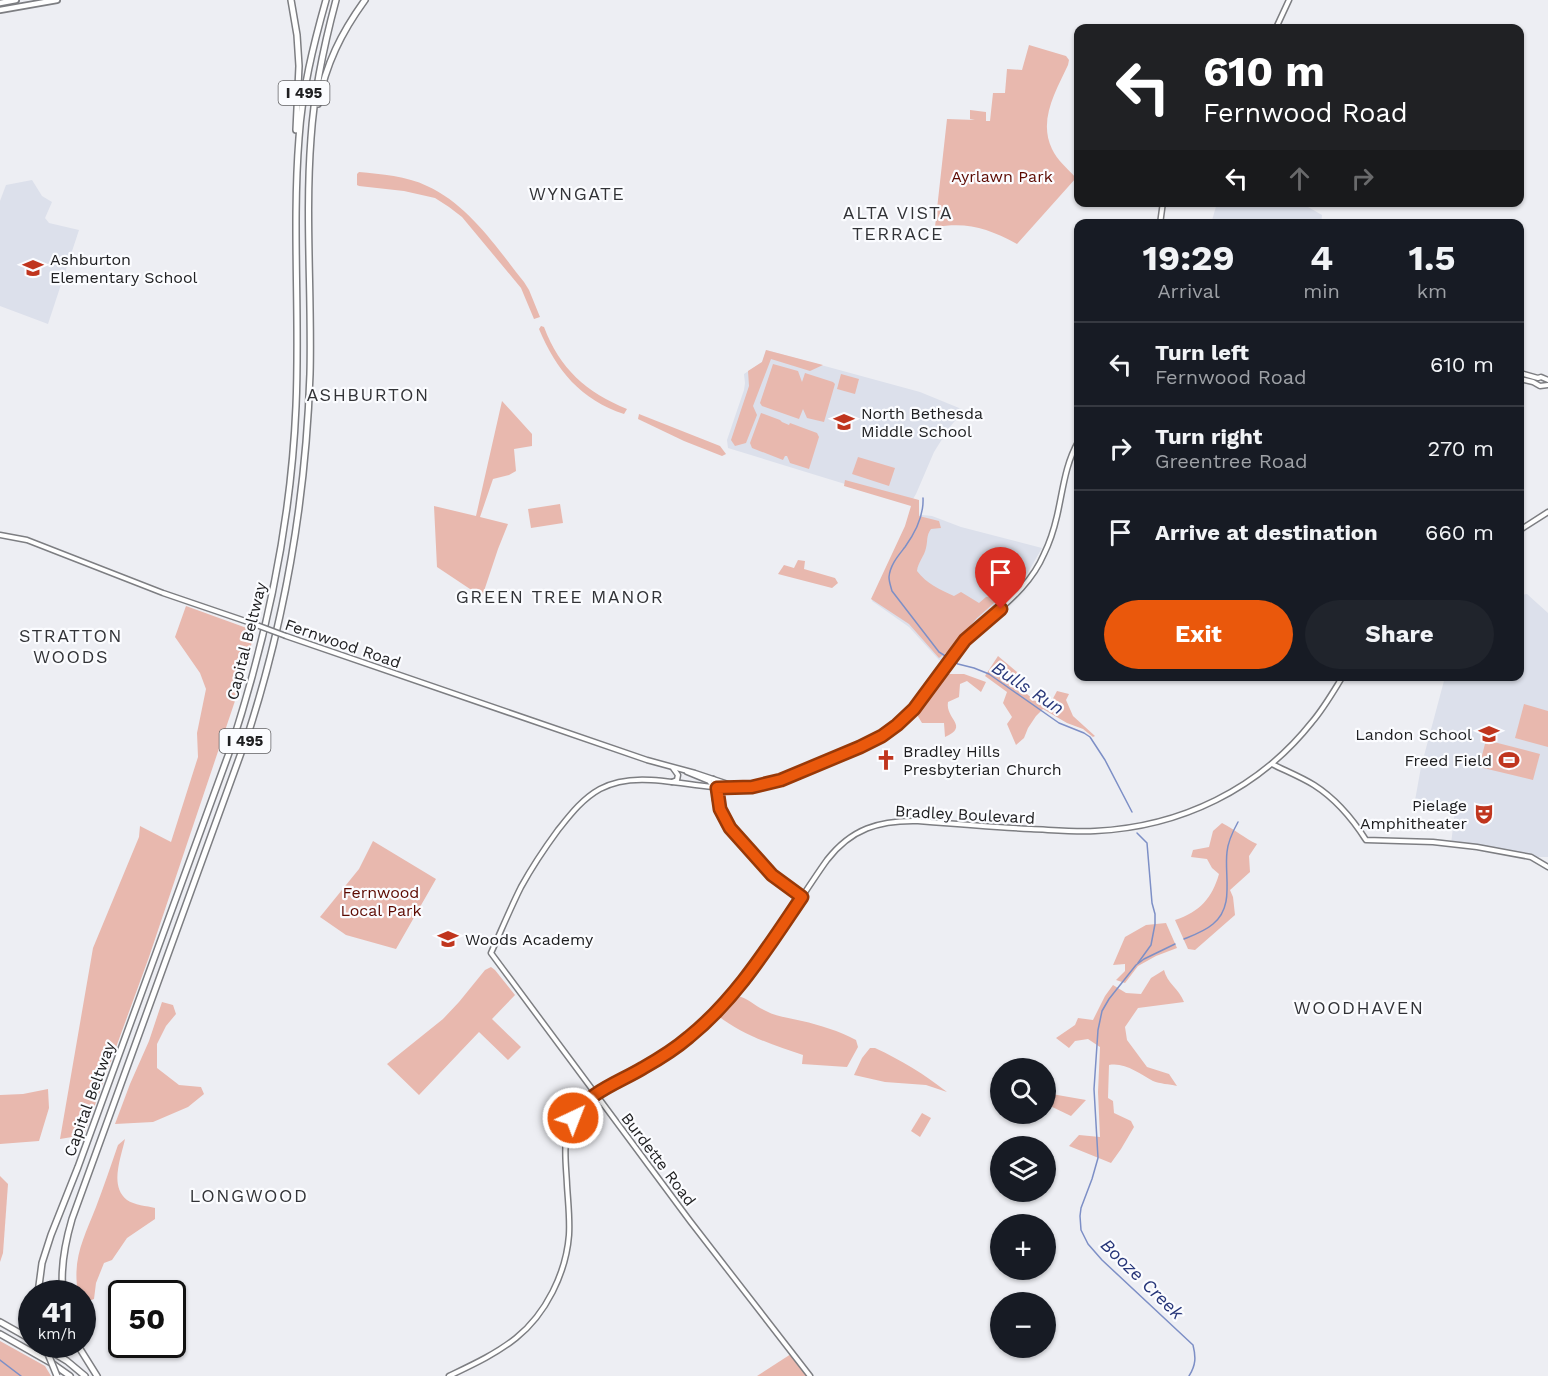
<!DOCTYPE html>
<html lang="en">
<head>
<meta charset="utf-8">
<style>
	:root { --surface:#171b24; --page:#20242c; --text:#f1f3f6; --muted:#9ea1a6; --line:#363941; --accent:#ea580c }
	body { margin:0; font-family:"Work Sans",sans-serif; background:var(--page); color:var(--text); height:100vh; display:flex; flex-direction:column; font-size:22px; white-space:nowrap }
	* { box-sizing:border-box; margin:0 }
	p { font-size:20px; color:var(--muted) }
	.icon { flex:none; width:33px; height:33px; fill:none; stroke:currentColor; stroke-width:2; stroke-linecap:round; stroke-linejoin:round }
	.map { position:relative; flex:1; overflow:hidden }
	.side { position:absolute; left:1074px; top:219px; width:450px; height:462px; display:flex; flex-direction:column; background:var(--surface); border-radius:12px; box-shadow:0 2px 4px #0004 }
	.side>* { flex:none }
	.hud { position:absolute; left:1074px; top:24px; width:450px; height:183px; border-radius:12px; box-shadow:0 2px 4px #0004; background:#202124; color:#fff; overflow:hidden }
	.fabs { position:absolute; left:990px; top:1058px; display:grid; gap:12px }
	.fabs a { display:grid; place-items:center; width:66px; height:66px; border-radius:50%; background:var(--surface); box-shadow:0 2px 4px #0004; font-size:30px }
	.speed { position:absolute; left:18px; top:1280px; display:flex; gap:12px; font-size:30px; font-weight:700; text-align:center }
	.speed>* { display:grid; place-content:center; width:78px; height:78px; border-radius:50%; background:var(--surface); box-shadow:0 2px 4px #0004; line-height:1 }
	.speed small { font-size:15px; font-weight:400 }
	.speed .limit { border:3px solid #111; border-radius:9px; background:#fff; color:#111 }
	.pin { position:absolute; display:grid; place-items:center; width:51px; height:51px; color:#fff; margin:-62px -26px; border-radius:50% 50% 50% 0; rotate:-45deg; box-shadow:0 0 6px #0007 }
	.pin .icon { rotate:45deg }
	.me { position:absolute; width:66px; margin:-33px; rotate:43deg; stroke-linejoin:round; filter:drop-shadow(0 0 4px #0008) }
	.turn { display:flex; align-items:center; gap:21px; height:126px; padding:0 30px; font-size:27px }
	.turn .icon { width:78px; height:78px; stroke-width:2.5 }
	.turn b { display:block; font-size:42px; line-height:51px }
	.lanes { display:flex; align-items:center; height:57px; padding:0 30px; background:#0003; justify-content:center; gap:30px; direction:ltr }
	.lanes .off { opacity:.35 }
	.eta { display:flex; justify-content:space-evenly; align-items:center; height:102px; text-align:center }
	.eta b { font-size:36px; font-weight:700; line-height:42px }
	.primary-button { display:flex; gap:12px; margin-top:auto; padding:12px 30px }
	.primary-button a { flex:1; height:69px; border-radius:36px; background:var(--accent); color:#fff; font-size:24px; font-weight:700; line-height:69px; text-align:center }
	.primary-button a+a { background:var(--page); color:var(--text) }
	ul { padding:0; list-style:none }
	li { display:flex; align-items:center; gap:18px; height:84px; padding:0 30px; border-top:2px solid var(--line) }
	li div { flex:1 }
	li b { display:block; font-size:22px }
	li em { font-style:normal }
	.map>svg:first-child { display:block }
	.built { fill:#dce0eb }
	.green { fill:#e8b8ae }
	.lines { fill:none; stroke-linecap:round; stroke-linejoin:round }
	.stream { stroke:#7d8fc6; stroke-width:1.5 }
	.secondary-casing { stroke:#7d7e82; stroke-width:7 }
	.primary-casing { stroke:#7d7e82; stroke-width:8 }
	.highway-casing { stroke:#7d7e82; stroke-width:8 }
	.secondary { stroke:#fff; stroke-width:4 }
	.primary { stroke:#fff; stroke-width:4.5 }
	.highway { stroke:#fff; stroke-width:5 }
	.secondary-bridge-casing { stroke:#7d7e82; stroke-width:7; stroke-linecap:butt }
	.highway-bridge-casing { stroke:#7d7e82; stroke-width:8; stroke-linecap:butt }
	.secondary-bridge { stroke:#fff; stroke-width:4 }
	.highway-bridge { stroke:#fff; stroke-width:5 }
	.route-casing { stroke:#983908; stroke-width:15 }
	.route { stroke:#ea580c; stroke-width:10 }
	.labels { text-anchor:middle; stroke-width:4.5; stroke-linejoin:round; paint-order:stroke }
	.shield { fill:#fbfcff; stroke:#626264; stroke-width:1.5 }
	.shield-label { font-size:15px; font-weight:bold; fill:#202022 }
	.park-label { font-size:16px; fill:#5c0900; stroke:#fbfcff }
	.poi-label { font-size:16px; fill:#202022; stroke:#fbfcff; text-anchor:start }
	.street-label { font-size:16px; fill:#202022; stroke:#fbfcff }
	.neighbourhood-label { font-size:18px; letter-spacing:1.5px; fill:#323337; stroke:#fbfcff }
	.water-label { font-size:18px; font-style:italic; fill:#273679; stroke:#fbfcff }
</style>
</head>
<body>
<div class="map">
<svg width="1548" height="1376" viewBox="0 0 1548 1376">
	<rect width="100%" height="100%" fill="#edeef3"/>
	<g class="built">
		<path d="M 32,180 L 42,196 L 52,202 L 45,218 L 49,223 L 79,230 L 48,324 L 0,306 L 0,201 L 6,185 Z"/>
		<path d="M 1217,203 L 1301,203 L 1322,215 L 1321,223 L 1211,224 Z"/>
		<path d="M 766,350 L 920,392 L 964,410 L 949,428 L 934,452 L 916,494 L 910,504 L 728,448 L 727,440 L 744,390 L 745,383 L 744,374 L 762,362 Z"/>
		<path d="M 913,514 L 932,516 L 961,527 L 1042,548 L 1027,574 L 1017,585 L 1005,598 L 962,635 L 945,659 L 942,660 L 939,660 L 909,627 L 872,601 Z"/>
		<path d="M 1527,594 L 1548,613 L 1548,857 L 1531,857 L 1451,844 L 1455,811 L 1414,806 L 1421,767 L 1445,677 L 1520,676 L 1520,595 Z"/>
	</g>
	<g class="green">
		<path d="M 1029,45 L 1066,56 L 1069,60 L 1068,65 C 1056,91 1038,120 1052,149 C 1057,160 1068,169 1076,178 L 1017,244 C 987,228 969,222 935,227 L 947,119 L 975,120 L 970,119 L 970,110 L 986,112 L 986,121 L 990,121 L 993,93 L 1005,93 L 1007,69 L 1022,70 Z"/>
		<path d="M 359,172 C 381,174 407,176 427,186 C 469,205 496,247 524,282 L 529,290 L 540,317 L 534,319 L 521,288 L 462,217 L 449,207 L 435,198 L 404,191 L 359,186 L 357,185 L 357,174 Z"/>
		<path d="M 541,326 L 544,327 C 560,369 586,392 627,409 L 624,414 C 581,400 556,370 539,329 Z"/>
		<path d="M 766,350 L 823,365 L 810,371 L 771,359 L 753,406 L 757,415 L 746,443 L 735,446 L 731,440 L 749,386 L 748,371 L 762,362 Z"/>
		<path d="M 773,364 L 798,371 L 802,382 L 805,373 L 833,382 L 835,384 L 824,422 L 807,418 L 803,409 L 799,419 L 762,406 L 760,403 Z"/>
		<path d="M 841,374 L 859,379 L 855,394 L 837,389 Z"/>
		<path d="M 502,401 L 532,434 L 532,446 L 514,449 L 516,471 L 509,475 L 493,479 L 480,517 L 508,524 L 498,549 L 482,597 L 437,567 L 434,506 L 476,516 Z"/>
		<path d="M 761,413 L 780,420 L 782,422 L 789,425 L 790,423 L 817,433 L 819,437 L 809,469 L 790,463 L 787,456 L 785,456 L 783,460 L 752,448 L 750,443 Z"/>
		<path d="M 639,414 L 720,446 L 726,454 L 722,456 L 684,441 L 638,419 Z"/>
		<path d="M 858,457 L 895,468 L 889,486 L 852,474 Z"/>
		<path d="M 845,480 L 919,500 L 919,516 L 939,521 L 941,528 L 931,529 C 926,536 928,540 926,548 C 924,557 918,562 917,571 C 927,584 939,589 954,596 L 961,592 L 979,603 L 986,597 L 1003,595 L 977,618 L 947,652 L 939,658 L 909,624 L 871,599 L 905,526 L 911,506 L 844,486 Z"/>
		<path d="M 560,504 L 563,523 L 531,528 L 528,509 Z"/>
		<path d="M 798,560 L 805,561 L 804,569 L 835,578 L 838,583 L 832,588 L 778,574 L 784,565 L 794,568 Z"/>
		<path d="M 186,606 L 255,631 L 240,686 L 149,957 L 84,1135 L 60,1139 L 93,948 L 139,837 L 140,826 L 171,842 L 198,757 L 197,733 L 206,689 L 200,673 L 175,637 Z"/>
		<path d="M 998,656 L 1017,672 L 1013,682 L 1035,701 L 1050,704 L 1057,691 L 1069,694 L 1066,700 L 1073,716 L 1095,736 L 1093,737 L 1083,729 L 1067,723 L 1043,709 L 1036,716 L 1028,728 L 1024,738 L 1016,745 L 1007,724 L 1012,717 L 1003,703 L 1007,692 L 985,676 Z"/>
		<path d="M 945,674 L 964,674 L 986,682 L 981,692 L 967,681 L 960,684 L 959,697 L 948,702 C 945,719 970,726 945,737 L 944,723 L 922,723 L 916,713 Z"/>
		<path d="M 1524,704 L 1548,711 L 1548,747 L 1515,738 Z"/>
		<path d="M 1486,740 L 1540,754 L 1533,780 L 1479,767 Z"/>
		<path d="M 1222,823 C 1236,830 1244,838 1257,844 L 1249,856 L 1250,872 L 1230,890 L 1233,897 L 1235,915 L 1195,950 L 1188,949 L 1175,920 C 1200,912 1212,898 1219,874 L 1212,868 L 1207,859 L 1191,857 L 1193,850 L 1209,847 L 1213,831 Z"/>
		<path d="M 373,841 L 436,879 L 396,949 L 346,935 L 320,917 L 359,869 Z"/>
		<path d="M 1166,923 L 1177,948 L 1156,956 L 1138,966 L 1125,983 L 1116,980 L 1125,971 L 1125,964 L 1113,965 L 1125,937 L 1146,925 Z"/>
		<path d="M 491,967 L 495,970 L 515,995 L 492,1019 L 521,1047 L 508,1060 L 479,1032 L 419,1095 L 387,1064 L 443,1019 L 459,1002 L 485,970 Z"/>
		<path d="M 1164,970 C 1167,983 1179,989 1184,1002 L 1138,1008 L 1125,1027 L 1127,1040 L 1147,1067 L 1169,1074 L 1177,1086 C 1169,1084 1160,1084 1153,1081 C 1140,1074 1125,1062 1109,1065 L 1108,1098 L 1113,1101 L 1114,1113 L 1131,1121 L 1134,1127 L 1121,1149 L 1111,1163 L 1069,1146 L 1079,1135 L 1100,1137 L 1098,1092 L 1100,1047 L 1088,1039 L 1075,1041 L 1069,1048 L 1056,1038 L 1075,1025 L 1078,1018 L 1093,1020 L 1105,996 L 1113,985 L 1126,993 L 1141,994 L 1151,978 Z"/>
		<path d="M 737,996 C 747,997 756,1007 766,1011 C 777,1017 790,1018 802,1021 C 820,1025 839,1031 856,1040 L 858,1047 L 847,1067 L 802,1064 L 803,1055 C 773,1045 742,1035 717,1015 Z"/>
		<path d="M 162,1002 L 173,1005 L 176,1014 L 166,1026 L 157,1044 L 157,1068 L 179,1085 L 201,1087 L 204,1094 L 188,1107 L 153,1122 L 115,1124 L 130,1084 L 149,1041 Z"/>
		<path d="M 870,1048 L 875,1048 C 901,1060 924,1074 947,1092 L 926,1085 L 885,1082 L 854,1075 L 862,1058 Z"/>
		<path d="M 48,1089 L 49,1108 L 39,1141 L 0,1144 L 0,1095 L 23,1094 Z"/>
		<path d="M 1046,1093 L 1086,1100 L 1071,1116 L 1046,1104 Z"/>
		<path d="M 922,1113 L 931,1118 L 920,1137 L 911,1131 Z"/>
		<path d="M 125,1139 C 121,1158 109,1186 127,1200 C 134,1205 147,1206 155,1208 L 155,1219 L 127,1238 L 112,1260 L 104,1263 L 96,1283 L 94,1299 L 83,1303 L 82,1293 L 78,1293 C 72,1258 84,1238 96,1207 C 104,1186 111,1165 118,1145 Z"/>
		<path d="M 0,1176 L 8,1184 L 3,1253 L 0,1262 Z"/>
		<path d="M 0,1341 L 45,1366 L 51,1376 L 0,1376 Z"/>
		<path d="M 791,1354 L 807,1376 L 757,1376 Z"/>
	</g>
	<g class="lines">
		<g class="stream">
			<path d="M 923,498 C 924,516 915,533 905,547 C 898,556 890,565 889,577 C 889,582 891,587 892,591 L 939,652 L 958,664 L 974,668 L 989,674 L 1059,723 L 1084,733 L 1090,737 L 1105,760 L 1132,812"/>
			<path d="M 1137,833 L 1147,843 L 1152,903 L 1155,914 L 1155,924 L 1151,945 L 1138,963"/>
			<path d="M 1184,939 C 1194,935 1205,931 1213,924 C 1235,906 1224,876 1227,852 C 1228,841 1233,831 1238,822"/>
			<path d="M 1175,944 L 1144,959 L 1136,965 L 1109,999 L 1102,1011 L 1098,1030 L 1094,1089 L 1098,1158 L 1092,1179 L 1081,1208 L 1080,1216 L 1081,1230 L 1088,1244 L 1102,1260 L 1193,1345 C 1196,1357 1196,1365 1189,1376"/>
			<path d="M 0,1360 L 21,1376"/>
		</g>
		<g class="secondary-casing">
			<g id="secondary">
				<path d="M 1276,28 L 1289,0"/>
				<path d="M 1160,224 L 1163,202"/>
				<path d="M 1520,373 L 1538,378 L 1541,377 L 1548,380"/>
				<path d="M 1520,379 L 1533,382 L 1540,386 L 1548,385"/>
				<path d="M 1520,530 L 1548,512"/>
				<path d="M 0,535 L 27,540 L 163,593 L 254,624"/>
				<path d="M 286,636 L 647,760 L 695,773 L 734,786 L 736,788"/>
				<path d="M 1272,764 C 1286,771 1301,777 1314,785 C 1336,799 1352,818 1366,840 L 1433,842 L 1477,847 L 1531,857 L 1548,867"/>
				<path d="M 687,772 L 709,781 L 714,787 L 715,800 L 730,828 L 772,875 L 802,898"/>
				<path d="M 713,779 L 719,793 L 719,807"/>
				<path d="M 672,782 L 677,780 L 678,775 L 673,768"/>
				<path d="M 449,1376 C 472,1365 496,1354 516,1338 C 546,1314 566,1273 569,1235 C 570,1218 568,1202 567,1185 C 566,1161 561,1135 575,1114 C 590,1091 620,1082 642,1069 C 663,1057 683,1043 701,1026 C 754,980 787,916 827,860 C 851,829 879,820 918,821 C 955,824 993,827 1031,829 C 1053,830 1074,832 1095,831 C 1181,827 1259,789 1312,722 C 1324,708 1333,692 1343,676"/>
				<path d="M 810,1376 L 690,1221 L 491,953 C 501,931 510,909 521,887 C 532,867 544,849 558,830 C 570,815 582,799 600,789 C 638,768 692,789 734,788 C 771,788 804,771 837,757 C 855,749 874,742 890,731 C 923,708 939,670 965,640 C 973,631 983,624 992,616 C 1013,598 1033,580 1044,554 C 1050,542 1054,529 1057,516 C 1063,490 1065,465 1078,442"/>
			</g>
		</g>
		<g class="primary-casing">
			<g id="primary">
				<path d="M 0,3 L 16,0"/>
				<path d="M 0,10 L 57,0"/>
			</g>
		</g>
		<g class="highway-casing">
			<g id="highway">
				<path d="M 291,0 L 297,35 L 299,66 L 296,130"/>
				<path d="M 318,104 C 326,64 341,33 365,0"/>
				<path d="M 38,1293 L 42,1263 L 51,1235 L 78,1167 L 229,753 C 266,641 291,525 296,406 C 300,317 292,227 299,138 C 302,91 313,46 326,0"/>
				<path d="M 63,1293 C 60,1268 65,1243 72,1219 L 249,731 C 286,615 306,495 310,374 C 312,296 305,217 311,138 C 314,91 324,45 336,0"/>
				<path d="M 0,1322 L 32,1340"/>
				<path d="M 0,1334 L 53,1364 L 70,1376"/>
				<path d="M 39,1344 L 67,1361 L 85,1376"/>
				<path d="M 77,1344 L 97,1376"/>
			</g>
		</g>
		<use href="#secondary" class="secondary"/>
		<use href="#primary" class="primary"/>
		<use href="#highway" class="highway"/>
		<g class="secondary-bridge-casing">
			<path id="secondary-bridge" d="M 254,624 L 286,636"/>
		</g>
		<g class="highway-bridge-casing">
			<path id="highway-bridge" d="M 44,1344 L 57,1376"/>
		</g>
		<use href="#secondary-bridge" class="secondary-bridge"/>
		<use href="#highway-bridge" class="highway-bridge"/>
	</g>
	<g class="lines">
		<g class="route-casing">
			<path id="route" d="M 573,1118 C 588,1092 618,1083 643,1068 C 659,1059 675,1049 689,1037 C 736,999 768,947 802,897 L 772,875 L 730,828 L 720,809 L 717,788 L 752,787 L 781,780 L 860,747 L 882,736 L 897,725 L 914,709 L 965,640 L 1001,609"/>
		</g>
		<use href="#route" class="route"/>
	</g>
	<defs>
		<g id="school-bare" transform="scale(1.62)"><path d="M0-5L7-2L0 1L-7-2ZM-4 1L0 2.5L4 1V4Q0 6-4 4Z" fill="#c0351e" stroke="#fbfcff" stroke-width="2.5" paint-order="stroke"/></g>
		<g id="church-bare" transform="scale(1.62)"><path d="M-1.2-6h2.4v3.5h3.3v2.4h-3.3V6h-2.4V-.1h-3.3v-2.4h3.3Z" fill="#c0351e" stroke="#fbfcff" stroke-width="2.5" paint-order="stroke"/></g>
		<g id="stadium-bare" transform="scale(1.62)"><path d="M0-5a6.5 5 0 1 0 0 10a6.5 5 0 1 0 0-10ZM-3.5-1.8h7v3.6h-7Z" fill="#c0351e" stroke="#fbfcff" stroke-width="2.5" paint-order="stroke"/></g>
		<g id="theatre-bare" transform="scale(1.62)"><path d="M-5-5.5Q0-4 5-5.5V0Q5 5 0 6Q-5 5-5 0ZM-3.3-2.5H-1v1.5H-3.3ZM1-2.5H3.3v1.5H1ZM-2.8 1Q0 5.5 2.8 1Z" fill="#c0351e" stroke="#fbfcff" stroke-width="2.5" paint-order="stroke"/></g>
	</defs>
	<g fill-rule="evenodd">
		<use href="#school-bare" x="33" y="268"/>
		<use href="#school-bare" x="844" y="422"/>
		<use href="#school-bare" x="1489" y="734"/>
		<use href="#church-bare" x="886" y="760"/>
		<use href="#stadium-bare" x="1509" y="760"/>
		<use href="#theatre-bare" x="1484" y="814"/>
		<use href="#school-bare" x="448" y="939"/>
	</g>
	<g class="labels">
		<g class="shield">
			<rect x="278.5" y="81" width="51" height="24" rx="4.5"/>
			<rect x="219.5" y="729" width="51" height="24" rx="4.5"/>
		</g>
		<g class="shield-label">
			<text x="304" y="98">I 495</text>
			<text x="245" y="746">I 495</text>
		</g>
		<g class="park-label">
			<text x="1002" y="182">Ayrlawn Park</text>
			<text x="381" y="898">Fernwood<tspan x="381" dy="18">Local Park</tspan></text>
		</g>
		<g class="poi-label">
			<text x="50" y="265">Ashburton<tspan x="50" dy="18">Elementary School</tspan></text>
			<text x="861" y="419">North Bethesda<tspan x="861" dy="18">Middle School</tspan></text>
			<text x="1472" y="740" text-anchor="end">Landon School</text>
			<text x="903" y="757">Bradley Hills<tspan x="903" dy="18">Presbyterian Church</tspan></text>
			<text x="1492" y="766" text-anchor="end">Freed Field</text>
			<text x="1467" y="811" text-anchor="end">Pielage<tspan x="1467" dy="18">Amphitheater</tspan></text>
			<text x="465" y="945">Woods Academy</text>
		</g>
		<g class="street-label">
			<text transform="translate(246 641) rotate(-76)" y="6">Capital Beltway</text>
			<text transform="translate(343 643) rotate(19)" y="6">Fernwood Road</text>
			<text transform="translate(965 814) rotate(3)" y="6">Bradley Boulevard</text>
			<text transform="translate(89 1099) rotate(-70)" y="6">Capital Beltway</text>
			<text transform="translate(659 1159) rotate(53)" y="6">Burdette Road</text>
		</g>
		<g class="neighbourhood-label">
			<text x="577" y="200">WYNGATE</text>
			<text x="898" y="219">ALTA VISTA<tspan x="898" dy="21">TERRACE</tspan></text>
			<text x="368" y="401">ASHBURTON</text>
			<text x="560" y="603">GREEN TREE MANOR</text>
			<text x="71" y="642">STRATTON<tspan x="71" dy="21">WOODS</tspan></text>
			<text x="1359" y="1014">WOODHAVEN</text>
			<text x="249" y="1202">LONGWOOD</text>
		</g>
		<g class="water-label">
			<text transform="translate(1028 688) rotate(33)" y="6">Bulls Run</text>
			<text transform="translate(1142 1279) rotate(44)" y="6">Booze Creek</text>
		</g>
	</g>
</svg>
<div class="fabs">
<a><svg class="icon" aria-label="search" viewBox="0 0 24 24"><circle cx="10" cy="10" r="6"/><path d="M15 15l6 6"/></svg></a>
<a><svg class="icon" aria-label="layers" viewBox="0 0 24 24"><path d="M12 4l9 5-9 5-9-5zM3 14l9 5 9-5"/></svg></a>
<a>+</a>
<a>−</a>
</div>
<div class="speed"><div>41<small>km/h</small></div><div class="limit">50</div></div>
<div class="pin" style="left:1001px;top:609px;background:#d93025"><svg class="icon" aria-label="arrive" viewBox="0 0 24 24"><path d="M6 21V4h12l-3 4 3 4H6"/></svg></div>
<svg class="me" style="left:573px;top:1118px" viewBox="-20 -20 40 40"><circle r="17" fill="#ea580c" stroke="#fff" stroke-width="3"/><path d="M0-11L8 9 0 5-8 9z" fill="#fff"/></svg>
<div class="hud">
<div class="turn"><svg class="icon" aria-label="left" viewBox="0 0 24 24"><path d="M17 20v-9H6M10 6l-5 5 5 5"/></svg><div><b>610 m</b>Fernwood Road</div></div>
<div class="lanes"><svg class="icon" aria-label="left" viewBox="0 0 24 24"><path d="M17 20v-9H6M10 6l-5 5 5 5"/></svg><svg class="icon off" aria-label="ahead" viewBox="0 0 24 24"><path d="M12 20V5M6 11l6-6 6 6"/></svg><svg class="icon off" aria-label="right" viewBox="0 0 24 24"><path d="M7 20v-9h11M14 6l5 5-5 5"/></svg></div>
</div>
<section class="side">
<div class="eta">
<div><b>19:29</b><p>Arrival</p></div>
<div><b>4</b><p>min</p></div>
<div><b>1.5</b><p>km</p></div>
</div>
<ul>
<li><svg class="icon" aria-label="left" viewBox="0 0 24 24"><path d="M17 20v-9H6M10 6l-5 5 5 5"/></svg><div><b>Turn left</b><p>Fernwood Road</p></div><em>610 m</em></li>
<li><svg class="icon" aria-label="right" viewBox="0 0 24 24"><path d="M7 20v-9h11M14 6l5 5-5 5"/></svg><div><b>Turn right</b><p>Greentree Road</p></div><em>270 m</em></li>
<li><svg class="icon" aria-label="arrive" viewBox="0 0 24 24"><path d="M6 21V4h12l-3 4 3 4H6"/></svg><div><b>Arrive at destination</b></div><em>660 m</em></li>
</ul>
<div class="primary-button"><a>Exit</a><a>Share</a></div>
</section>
</div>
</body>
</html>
